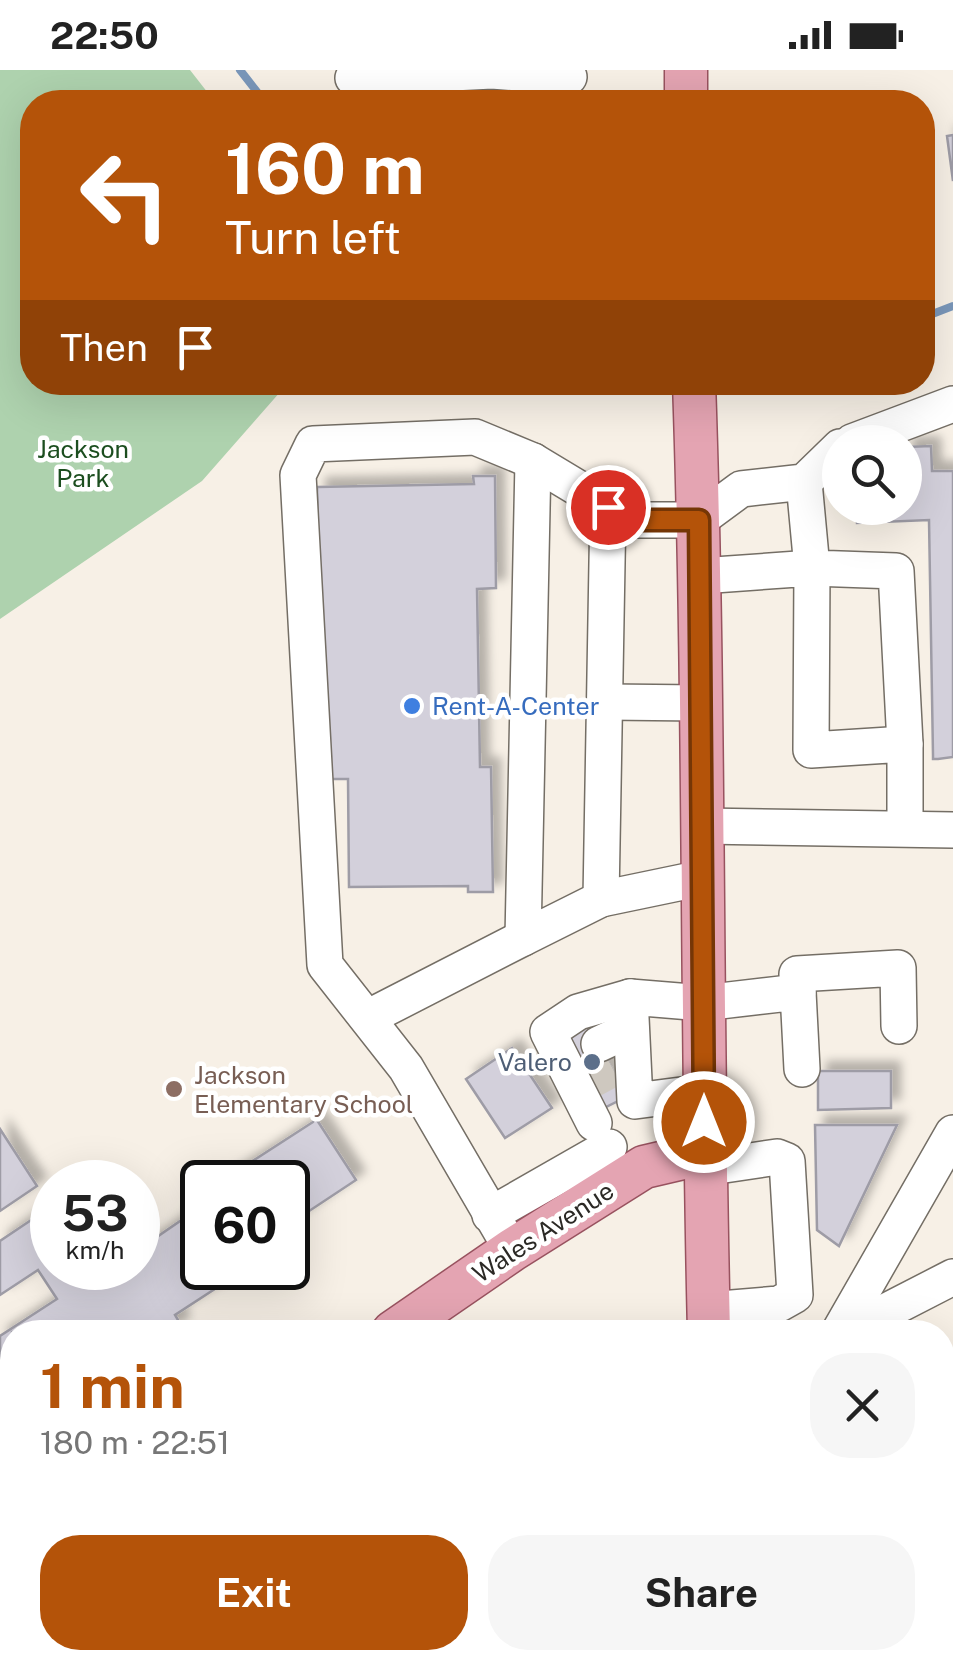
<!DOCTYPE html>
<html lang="en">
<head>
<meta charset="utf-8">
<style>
	:root { --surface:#fff; --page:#f6f6f6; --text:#222; --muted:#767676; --accent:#b45309 }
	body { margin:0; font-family:"Public Sans",sans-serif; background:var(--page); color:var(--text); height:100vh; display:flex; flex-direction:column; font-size:38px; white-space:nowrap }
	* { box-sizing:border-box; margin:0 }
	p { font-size:32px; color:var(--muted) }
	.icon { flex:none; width:55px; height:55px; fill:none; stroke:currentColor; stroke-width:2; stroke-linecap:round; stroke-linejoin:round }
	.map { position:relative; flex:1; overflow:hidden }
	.details { position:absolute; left:0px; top:1250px; width:955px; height:350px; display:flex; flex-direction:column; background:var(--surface); border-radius:40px 40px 0 0; box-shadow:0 10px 40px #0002 }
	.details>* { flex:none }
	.guide { position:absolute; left:20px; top:20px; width:915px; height:305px; border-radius:40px; box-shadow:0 10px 40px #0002; background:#b45309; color:#fff; overflow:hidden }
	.fabs { position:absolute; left:822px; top:355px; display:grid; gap:20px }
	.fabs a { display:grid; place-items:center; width:100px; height:100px; border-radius:50%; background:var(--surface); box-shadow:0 10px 40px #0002; font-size:50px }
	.speed { position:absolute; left:30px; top:1090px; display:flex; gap:20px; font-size:50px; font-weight:700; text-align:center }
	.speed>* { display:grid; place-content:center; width:130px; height:130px; border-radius:50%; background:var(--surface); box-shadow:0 10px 40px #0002; line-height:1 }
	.speed small { font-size:25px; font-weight:400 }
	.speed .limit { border:5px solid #111; border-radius:15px; background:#fff; color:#111 }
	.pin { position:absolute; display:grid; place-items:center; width:85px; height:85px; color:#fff; margin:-42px; border:5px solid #fff; border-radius:50%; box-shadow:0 2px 10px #0007 }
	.me { position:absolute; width:110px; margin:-55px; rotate:0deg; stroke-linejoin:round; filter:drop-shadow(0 0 8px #0008) }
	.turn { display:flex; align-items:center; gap:35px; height:210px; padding:0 40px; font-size:45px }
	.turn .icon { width:130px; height:130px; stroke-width:2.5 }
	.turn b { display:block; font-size:70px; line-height:85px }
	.then { display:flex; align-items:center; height:95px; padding:0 40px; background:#0003; gap:20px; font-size:38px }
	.round { display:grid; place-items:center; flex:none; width:105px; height:105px; border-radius:40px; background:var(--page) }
	.summary { display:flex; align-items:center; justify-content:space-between; height:170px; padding:0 40px }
	h1 { font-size:60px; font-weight:700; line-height:75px; color:var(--accent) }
	.button { display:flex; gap:20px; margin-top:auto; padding:20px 40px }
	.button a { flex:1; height:115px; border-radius:40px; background:var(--accent); color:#fff; font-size:40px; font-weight:700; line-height:115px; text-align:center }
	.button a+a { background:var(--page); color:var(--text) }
	.status { display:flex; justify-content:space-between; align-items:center; height:70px; padding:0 50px; background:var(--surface); direction:ltr }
	.status svg { height:28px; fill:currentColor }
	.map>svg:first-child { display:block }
	.green { fill:#aed2ae }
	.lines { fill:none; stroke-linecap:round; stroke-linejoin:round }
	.stream { stroke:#7a97ba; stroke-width:8 }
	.building { fill:#d3d0db; stroke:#9e9ca6; stroke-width:2.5; filter:url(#shadow) }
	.minor-tunnel { stroke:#cec8bf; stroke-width:35; stroke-dasharray:35 18; stroke-linecap:butt }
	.minor-casing { stroke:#746e65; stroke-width:38 }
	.major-casing { stroke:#98525f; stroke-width:45 }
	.minor { stroke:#fff; stroke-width:35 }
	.major { stroke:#e4a4b2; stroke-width:42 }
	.route-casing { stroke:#753606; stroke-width:25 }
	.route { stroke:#b45309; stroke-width:18 }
	.shop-dot { fill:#3f7fe0; stroke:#fff; stroke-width:4 }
	.service-dot { fill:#5c6f8a; stroke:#fff; stroke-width:4 }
	.education-dot { fill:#8d6e63; stroke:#fff; stroke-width:4 }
	.labels { text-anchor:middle; stroke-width:9; stroke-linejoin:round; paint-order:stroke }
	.park-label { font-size:25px; fill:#1c4e1f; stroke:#fff }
	.shop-label { font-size:25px; fill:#366cbe; stroke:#fff; text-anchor:start }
	.service-label { font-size:25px; fill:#4e5e75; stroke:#fff; text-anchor:end }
	.education-label { font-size:25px; fill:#785e54; stroke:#fff; text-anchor:start }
	.street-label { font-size:25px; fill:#2b2925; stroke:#fff }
</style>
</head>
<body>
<div class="status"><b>22:50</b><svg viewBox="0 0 49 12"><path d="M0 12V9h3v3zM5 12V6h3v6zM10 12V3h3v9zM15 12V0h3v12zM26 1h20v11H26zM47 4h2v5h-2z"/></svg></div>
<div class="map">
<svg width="953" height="1600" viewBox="0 0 953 1600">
	<defs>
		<filter id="shadow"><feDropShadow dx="9" dy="-9" stdDeviation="5" flood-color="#0004"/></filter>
	</defs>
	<rect width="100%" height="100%" fill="#f7f0e6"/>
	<path class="green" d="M 0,0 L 190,0 L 215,32 L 32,32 L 32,312 L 288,313 L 202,411 L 0,549 Z"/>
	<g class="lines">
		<g class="stream">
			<path d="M 240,0 L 265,32"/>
			<path d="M 922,248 L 953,236"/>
		</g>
	</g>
	<g class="building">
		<path d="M 488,8 L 489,32 L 472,32 L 471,9 Z"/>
		<path d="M 448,19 L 469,19 L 470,32 L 448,32 Z"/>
		<path d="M 953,65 L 953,111 L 947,66 Z"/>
		<path d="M 931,376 L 932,401 L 953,401 L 953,687 L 938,689 L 933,689 L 933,685 L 929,450 L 857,453 L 857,438 L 905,438 L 905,377 Z"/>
		<path d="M 473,406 L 495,406 L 496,518 L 477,519 L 480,697 L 491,697 L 493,822 L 468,822 L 468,816 L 349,817 L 348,709 L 322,709 L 317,417 L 474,414 Z"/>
		<path d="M 589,954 L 625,1025 L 626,1027 L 600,1040 L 561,962 Z"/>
		<path d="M 512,978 L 552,1038 L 505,1068 L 466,1009 Z"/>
		<path d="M 818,1001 L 891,1001 L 891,1038 L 818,1040 Z"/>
		<path d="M 315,1047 L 356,1110 L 288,1155 L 288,1112 L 220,1112 L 313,1052 Z"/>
		<path d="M 815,1055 L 897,1055 L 839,1176 L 817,1160 Z"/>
		<path d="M 0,1059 L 37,1116 L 0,1141 Z"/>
		<path d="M 52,1136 L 52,1198 L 138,1198 L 138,1180 L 202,1136 L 202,1198 L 247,1198 L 175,1245 L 181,1255 L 169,1262 L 12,1262 L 12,1319 L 0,1300 L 0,1266 L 57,1229 L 38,1200 L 0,1225 L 0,1171 Z"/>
		<path d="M 18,1588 L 60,1588 L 68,1600 L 14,1599 L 10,1593 Z"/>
		<path d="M 450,1588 L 514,1588 L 495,1600 L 458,1600 Z"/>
		<path d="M 589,1588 L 627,1588 L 608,1600 L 589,1600 Z"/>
		<path d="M 899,1589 L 899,1600 L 853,1600 L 853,1590 Z"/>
	</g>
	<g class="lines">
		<path class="minor-tunnel" d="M 587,1013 L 613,999"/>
		<g class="minor-casing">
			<g id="minor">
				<path d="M 353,8 L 492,1 L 569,7"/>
				<path d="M 852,372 L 953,334"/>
				<path d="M 533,391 L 523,868 L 601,829 L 608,437"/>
				<path d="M 804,412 L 812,498 L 896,501 L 905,674"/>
				<path d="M 700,506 L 812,498 L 811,680 L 905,674 L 905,758"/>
				<path d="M 607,632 L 701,633"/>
				<path d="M 702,756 L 953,760"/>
				<path d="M 601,829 L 702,808"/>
				<path d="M 798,922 L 797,904 L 898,898 L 899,956"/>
				<path d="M 369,947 L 523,868"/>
				<path d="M 599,974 L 631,959"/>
				<path d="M 704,1022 L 635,1031 L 630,927 L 703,933 L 798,922 L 802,999"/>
				<path d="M 594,1053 L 548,962 L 578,942 L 630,927"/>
				<path d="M 704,1098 L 777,1087 L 787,1091 L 795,1225 L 779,1234 L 708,1240"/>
				<path d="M 490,1145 L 609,1077"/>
				<path d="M 512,1180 L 406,998 L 325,895 L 298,405 L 313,374 L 475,367 L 533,391 L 631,450 L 699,450 L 741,419 L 804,412 L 840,377"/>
				<path d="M 839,1262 L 953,1063"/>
				<path d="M 846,1262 L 953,1207"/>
				<path d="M 942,1449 L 953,1447"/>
			</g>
		</g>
		<g class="major-casing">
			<g id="major">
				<path d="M 686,0 L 686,32"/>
				<path d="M 694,312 C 705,629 701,946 709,1262"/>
				<path d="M 393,1262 L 512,1180 L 644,1097 L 704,1083"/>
				<path d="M 0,1519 L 12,1510"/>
				<path d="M 716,1588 L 716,1600"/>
			</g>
		</g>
		<use href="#minor" class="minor"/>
		<use href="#major" class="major"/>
	</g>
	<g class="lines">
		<g class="route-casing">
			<path id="route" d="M 608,437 L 631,450 L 699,450 L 704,1052"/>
		</g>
		<use href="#route" class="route"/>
	</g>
	<circle class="shop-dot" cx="412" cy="636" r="10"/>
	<circle class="service-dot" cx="592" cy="992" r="10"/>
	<circle class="education-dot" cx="174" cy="1019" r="10"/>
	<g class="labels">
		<g class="park-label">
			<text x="83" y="388">Jackson<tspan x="83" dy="29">Park</tspan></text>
		</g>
		<g class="shop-label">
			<text x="432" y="645">Rent-A-Center</text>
		</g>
		<g class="service-label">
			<text x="572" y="1001">Valero</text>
		</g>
		<g class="education-label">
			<text x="194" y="1014">Jackson<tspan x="194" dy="29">Elementary School</tspan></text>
		</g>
		<g class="street-label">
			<text transform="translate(543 1162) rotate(-33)" y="9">Wales Avenue</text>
		</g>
	</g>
</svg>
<div class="fabs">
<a><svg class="icon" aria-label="search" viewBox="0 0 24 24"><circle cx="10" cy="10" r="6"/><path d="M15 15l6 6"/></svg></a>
</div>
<div class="speed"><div>53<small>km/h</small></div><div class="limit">60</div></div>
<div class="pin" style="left:608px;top:437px;background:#d93025"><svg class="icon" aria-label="arrive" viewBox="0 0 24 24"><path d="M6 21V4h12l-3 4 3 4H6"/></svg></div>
<svg class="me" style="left:704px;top:1052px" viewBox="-20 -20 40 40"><circle r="17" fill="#b45309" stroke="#fff" stroke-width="3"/><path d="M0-11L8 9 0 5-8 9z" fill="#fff"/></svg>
<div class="guide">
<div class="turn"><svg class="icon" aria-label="left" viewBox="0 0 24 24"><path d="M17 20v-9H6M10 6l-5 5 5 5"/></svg><div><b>160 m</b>Turn left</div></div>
<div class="then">Then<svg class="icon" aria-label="arrive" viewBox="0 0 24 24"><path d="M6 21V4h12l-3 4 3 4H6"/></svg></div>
</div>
<section class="details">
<div class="summary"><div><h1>1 min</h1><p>180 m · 22:51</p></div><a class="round"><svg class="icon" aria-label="close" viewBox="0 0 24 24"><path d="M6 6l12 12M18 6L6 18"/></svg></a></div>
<div class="button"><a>Exit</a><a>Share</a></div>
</section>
</div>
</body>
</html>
